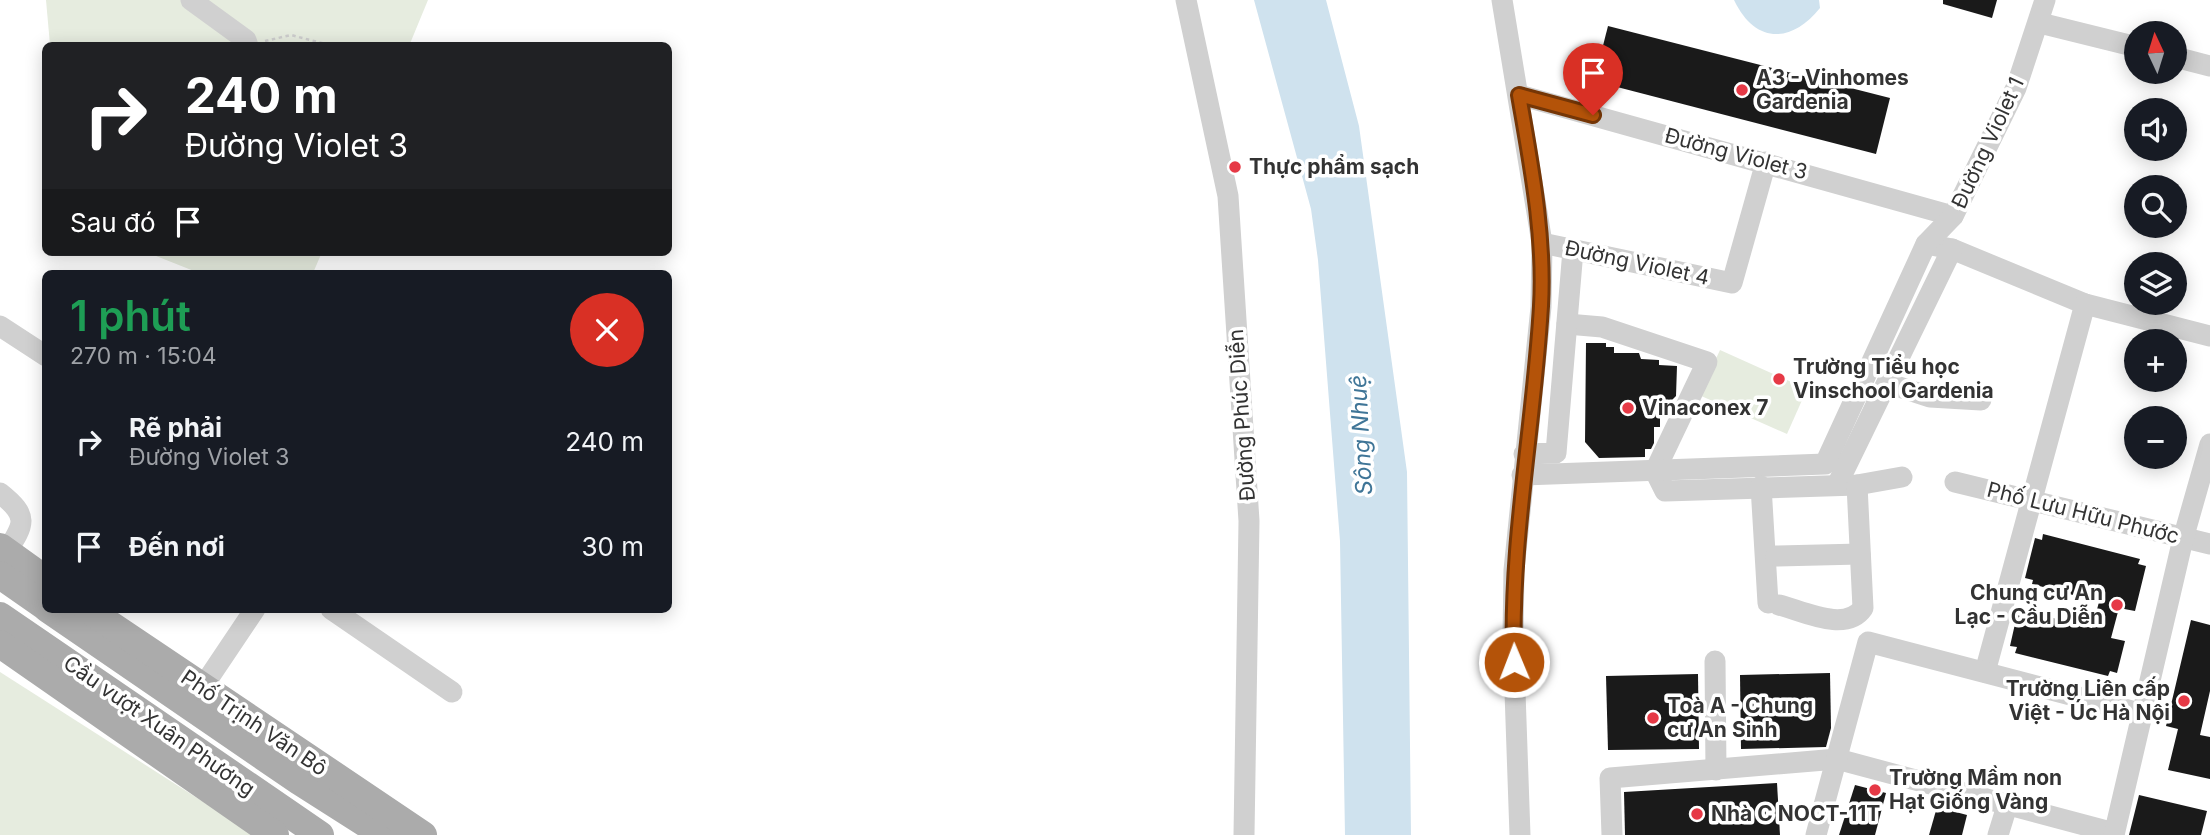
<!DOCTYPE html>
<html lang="vi">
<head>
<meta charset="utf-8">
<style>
	:root { --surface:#171b24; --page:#20242c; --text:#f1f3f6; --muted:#9ea1a6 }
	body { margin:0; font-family:Inter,sans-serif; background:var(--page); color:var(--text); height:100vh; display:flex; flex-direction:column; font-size:26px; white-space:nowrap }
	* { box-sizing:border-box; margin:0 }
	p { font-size:23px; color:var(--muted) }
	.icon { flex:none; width:38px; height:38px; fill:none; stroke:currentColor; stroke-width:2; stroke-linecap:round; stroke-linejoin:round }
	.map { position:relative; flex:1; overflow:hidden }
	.panel { position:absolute; left:42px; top:270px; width:630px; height:343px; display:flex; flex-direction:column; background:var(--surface); border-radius:10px; box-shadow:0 4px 18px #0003 }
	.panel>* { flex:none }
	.guide { position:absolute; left:42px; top:42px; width:630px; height:214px; border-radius:10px; box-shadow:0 4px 18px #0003; background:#202124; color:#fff; overflow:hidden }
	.needle { width:46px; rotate:356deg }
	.tools { position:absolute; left:2124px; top:21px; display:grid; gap:14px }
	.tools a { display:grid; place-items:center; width:63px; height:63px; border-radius:50%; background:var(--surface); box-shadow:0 4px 18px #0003; font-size:35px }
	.pin { position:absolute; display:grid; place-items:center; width:60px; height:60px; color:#fff; margin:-72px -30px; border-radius:50% 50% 50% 0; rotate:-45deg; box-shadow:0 0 7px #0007 }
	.pin .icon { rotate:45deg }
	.me { position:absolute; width:77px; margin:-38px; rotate:359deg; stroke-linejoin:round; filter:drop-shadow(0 0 5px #0008) }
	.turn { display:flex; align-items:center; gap:24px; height:147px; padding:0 28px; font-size:32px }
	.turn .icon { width:91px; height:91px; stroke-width:2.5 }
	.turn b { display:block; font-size:49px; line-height:60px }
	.then { display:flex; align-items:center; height:66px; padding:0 28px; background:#0003; gap:14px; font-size:26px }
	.round { display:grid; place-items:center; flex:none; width:74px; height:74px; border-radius:37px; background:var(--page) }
	.overview { display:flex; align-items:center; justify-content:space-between; height:119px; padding:0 28px }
	h1 { font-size:42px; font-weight:600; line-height:52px; color:#1e9e55 }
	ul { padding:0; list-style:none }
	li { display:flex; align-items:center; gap:21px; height:105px; padding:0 28px }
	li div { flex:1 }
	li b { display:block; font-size:26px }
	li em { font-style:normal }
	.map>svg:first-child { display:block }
	.green { fill:#e6ecdf }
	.water { fill:#cfe2ee }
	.building { fill:#1a1a1a }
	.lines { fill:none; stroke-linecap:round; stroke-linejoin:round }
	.path { stroke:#cdcdcd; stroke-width:2.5; stroke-dasharray:3.5 3.5; stroke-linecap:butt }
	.minor { stroke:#d0d0d0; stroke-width:21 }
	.major { stroke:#ababab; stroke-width:28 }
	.route-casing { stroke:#753606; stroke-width:18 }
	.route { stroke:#b45309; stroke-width:12 }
	.poi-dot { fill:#e63946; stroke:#fff; stroke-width:2.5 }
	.labels { text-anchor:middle; stroke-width:7; stroke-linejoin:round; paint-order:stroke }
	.poi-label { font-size:21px; font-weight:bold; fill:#333; stroke:#fff; text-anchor:start }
	.street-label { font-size:21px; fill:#333; stroke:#fff }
	.water-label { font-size:23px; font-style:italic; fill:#3f7597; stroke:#fff }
</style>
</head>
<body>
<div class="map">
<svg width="2210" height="835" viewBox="0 0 2210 835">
	<rect width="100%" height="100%" fill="#fff"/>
	<g class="green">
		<path d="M 46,0 L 428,0 L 409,46 L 50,45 Z"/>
		<path d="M 146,252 L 322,252 L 313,273 L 199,273 Z"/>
		<path d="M 1720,350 L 1807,389 L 1787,434 L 1699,395 Z"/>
		<path d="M 0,672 L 255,835 L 0,835 Z"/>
	</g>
	<g class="water">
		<path d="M 1254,0 L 1326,0 L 1359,126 L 1407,472 L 1411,835 L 1345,835 L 1340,541 L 1318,260 L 1311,209 Z"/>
		<path d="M 1734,0 L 1819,0 L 1820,8 C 1791,44 1755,44 1734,0 Z"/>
	</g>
	<g class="building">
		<path d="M 1943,0 L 1997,0 L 1992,18 L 1943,4 Z"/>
		<path d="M 1608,26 L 1890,98 L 1876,154 L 1594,81 Z"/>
		<path d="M 1586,343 L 1606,343 L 1606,347 L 1614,347 L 1614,353 L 1639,353 L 1641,359 L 1659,360 L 1659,365 L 1677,366 L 1676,396 L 1672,400 L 1667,416 L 1660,416 L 1660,427 L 1654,427 L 1654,443 L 1651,449 L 1645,449 L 1645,457 L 1599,458 L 1585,442 Z"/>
		<path d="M 2043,534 L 2140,559 L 2138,564 L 2146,566 L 2135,611 L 2119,608 L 2111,638 L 2125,641 L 2117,673 L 2110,671 L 2108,676 L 2015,653 L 2017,647 L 2010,646 L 2017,615 L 2025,617 L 2026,611 L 2092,628 L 2099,602 L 2032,584 L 2033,580 L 2025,578 L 2035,538 L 2042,540 Z"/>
		<path d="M 2191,620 L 2210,625 L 2210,691 L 2200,735 L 2210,737 L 2210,779 L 2168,770 L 2178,729 L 2166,726 Z"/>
		<path d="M 1830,673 L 1831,728 L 1826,747 L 1741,749 L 1740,675 Z"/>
		<path d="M 1698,674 L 1699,749 L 1608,750 L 1606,676 Z"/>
		<path d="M 1777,783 L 1780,835 L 1625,835 L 1624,792 Z"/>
		<path d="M 1855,785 L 1886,793 L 1875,835 L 1839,835 Z"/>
		<path d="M 2139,795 L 2207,811 L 2201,835 L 2129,835 Z"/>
		<path d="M 1937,807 L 1967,815 L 1962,835 L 1929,835 Z"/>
	</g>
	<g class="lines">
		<path class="path" d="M 265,41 L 291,35 L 333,46"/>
		<g class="minor">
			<path d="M 191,0 L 246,40 L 248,46"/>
			<path d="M 1186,0 L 1228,196 L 1249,521 L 1244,835"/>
			<path d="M 1502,0 L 1542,243 L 1541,307 L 1514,570 L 1513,635 L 1520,835"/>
			<path d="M 2040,23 L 2137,47"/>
			<path d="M 2175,57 L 2210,66"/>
			<path d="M 1519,95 L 1953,216"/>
			<path d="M 1542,243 L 1732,283 L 1766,162"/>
			<path d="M 1926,244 L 1952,249 L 2085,304 L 2210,336"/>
			<path d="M 1567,324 L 1602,327 L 1707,362 L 1655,471"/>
			<path d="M 0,326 L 46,356"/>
			<path d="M 1887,383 L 1930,397 L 1981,400"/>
			<path d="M 1524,454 L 1556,453 L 1573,250"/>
			<path d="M 1655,471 L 1665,491 L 1857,485 L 1902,477"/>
			<path d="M 1522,475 L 1825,464 L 1926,244 L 1953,216 L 2016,88 L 2045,0"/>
			<path d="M 1955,482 L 2210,544"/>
			<path d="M 1837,485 L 1952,249"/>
			<path d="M 1761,486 L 1768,603"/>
			<path d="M 0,493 C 29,516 25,524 6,552"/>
			<path d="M 1776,556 L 1860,554"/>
			<path d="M 1779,605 C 1803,611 1846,633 1863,608 L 1857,485"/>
			<path d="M 331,609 L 452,692"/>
			<path d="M 1715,661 L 1716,770"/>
			<path d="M 1985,672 L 2085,304"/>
			<path d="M 202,688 L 255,609"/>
			<path d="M 1612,835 L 1610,778 L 1837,759 L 2114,833"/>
			<path d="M 1816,835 L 1868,642 L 2143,714"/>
			<path d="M 1998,835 L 2007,806"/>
			<path d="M 2114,835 L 2183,539 L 2210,444"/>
		</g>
		<g class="major">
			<path d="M 0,547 L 46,580"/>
			<path d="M 0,575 L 46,607"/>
			<path d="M 48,609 L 299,781 L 384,835"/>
			<path d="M 87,609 L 423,835"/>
			<path d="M 0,616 L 320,835"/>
			<path d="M 0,644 L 275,835"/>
		</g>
	</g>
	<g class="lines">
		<g class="route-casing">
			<path id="route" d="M 1514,662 C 1510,542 1534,426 1541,306 C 1545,235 1531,165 1519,95 L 1593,115"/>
		</g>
		<use href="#route" class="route"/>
	</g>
	<g class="poi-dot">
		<circle cx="1742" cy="90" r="7"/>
		<circle cx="1235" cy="167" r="7"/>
		<circle cx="1779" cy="379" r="7"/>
		<circle cx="1628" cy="408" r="7"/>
		<circle cx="2117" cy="605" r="7"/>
		<circle cx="2184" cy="701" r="7"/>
		<circle cx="1653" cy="718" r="7"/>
		<circle cx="1875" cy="790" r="7"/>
		<circle cx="1697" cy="814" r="7"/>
	</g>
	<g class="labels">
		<g class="poi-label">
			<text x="1756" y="85">A3 - Vinhomes<tspan x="1756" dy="24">Gardenia</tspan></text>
			<text x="1249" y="174">Thực phẩm sạch</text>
			<text x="1793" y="374">Trường Tiểu học<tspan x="1793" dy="24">Vinschool Gardenia</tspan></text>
			<text x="1642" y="415">Vinaconex 7</text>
			<text x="2103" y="600" text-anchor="end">Chung cư An<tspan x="2103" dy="24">Lạc - Cầu Diễn</tspan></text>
			<text x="2170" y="696" text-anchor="end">Trường Liên cấp<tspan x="2170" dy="24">Việt - Úc Hà Nội</tspan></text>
			<text x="1667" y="713">Toà A - Chung<tspan x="1667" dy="24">cư An Sinh</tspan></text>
			<text x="1889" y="785">Trường Mầm non<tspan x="1889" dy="24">Hạt Giống Vàng</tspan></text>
			<text x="1711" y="821">Nhà C NOCT-11T</text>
		</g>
		<g class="street-label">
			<text transform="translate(1988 143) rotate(-65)" y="7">Đường Violet 1</text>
			<text transform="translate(1736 154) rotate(15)" y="7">Đường Violet 3</text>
			<text transform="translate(1637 263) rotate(12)" y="7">Đường Violet 4</text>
			<text transform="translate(1242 415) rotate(-94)" y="7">Đường Phúc Diễn</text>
			<text transform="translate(2083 513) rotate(14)" y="7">Phố Lưu Hữu Phước</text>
			<text transform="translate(254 723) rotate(34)" y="7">Phố Trịnh Văn Bô</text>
			<text transform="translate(159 726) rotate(35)" y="7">Cầu vượt Xuân Phương</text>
		</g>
		<g class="water-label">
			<text transform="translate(1361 435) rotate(-93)" y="8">Sông Nhuệ</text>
		</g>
	</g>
</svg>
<div class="tools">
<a><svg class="needle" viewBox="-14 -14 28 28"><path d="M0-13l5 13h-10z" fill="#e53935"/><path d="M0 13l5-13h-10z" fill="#9ea1a6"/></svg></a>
<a><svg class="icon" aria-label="sound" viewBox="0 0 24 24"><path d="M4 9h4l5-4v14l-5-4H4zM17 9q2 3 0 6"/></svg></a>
<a><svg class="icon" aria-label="search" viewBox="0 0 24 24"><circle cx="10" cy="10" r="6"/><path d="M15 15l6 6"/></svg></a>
<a><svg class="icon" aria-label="layers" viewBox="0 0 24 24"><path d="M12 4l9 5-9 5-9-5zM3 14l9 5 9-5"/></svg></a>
<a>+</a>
<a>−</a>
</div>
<div class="pin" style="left:1593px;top:115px;background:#d93025"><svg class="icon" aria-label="arrive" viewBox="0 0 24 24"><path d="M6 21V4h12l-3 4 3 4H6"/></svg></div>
<svg class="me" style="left:1514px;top:662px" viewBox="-20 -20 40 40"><circle r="17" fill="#b45309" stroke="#fff" stroke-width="3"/><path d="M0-11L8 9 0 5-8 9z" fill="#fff"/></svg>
<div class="guide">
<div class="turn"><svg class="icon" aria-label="right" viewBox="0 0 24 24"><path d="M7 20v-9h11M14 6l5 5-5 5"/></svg><div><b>240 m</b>Đường Violet 3</div></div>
<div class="then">Sau đó<svg class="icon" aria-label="arrive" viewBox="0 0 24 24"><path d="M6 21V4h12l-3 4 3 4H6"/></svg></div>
</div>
<section class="panel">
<div class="overview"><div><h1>1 phút</h1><p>270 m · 15:04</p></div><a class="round" style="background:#d93025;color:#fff"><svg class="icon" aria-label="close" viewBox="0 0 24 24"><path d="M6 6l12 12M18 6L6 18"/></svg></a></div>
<ul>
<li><svg class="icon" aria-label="right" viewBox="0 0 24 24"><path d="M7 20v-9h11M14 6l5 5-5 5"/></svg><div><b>Rẽ phải</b><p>Đường Violet 3</p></div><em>240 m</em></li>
<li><svg class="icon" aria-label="arrive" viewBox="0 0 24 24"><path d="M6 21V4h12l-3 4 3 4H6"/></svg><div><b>Đến nơi</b></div><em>30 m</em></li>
</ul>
</section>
</div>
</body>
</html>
